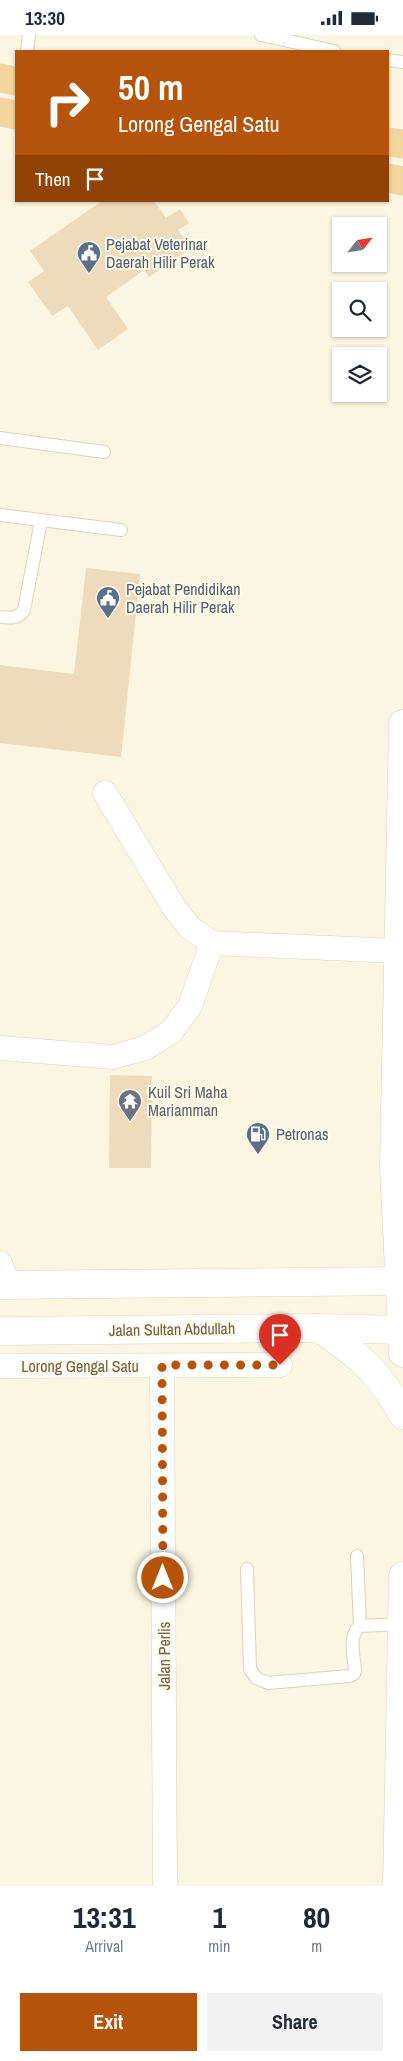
<!DOCTYPE html>
<html lang="en">
<head>
<meta charset="utf-8">
<style>
	:root { --surface:#fff; --page:#f2f2f3; --text:#1f2937; --muted:#747a83; --accent:#b45309 }
	body { margin:0; font-family:"Archivo Narrow",sans-serif; background:var(--page); color:var(--text); height:100vh; display:flex; flex-direction:column; font-size:19px; white-space:nowrap }
	* { box-sizing:border-box; margin:0 }
	p { font-size:16px; color:var(--muted) }
	.icon { flex:none; width:28px; height:28px; fill:none; stroke:currentColor; stroke-width:2; stroke-linecap:round; stroke-linejoin:round }
	.map { position:relative; height:1851px; overflow:hidden }
	.drawer { display:flex; flex-direction:column; background:var(--surface); flex:1 }
	.drawer>* { flex:none }
	.banner { position:absolute; left:15px; top:15px; width:374px; height:152px; border-radius:0px; box-shadow:0 1px 4px #0004; background:#b45309; color:#fff; overflow:hidden }
	.needle { width:32px; rotate:60deg }
	.tools { position:absolute; left:332px; top:182px; display:grid; gap:10px }
	.tools a { display:grid; place-items:center; width:55px; height:55px; border-radius:0px; background:var(--surface); box-shadow:0 1px 4px #0004; font-size:25px }
	.pin { position:absolute; display:grid; place-items:center; width:42px; height:42px; color:#fff; margin:-51px -21px; border-radius:50% 50% 50% 0; rotate:-45deg; box-shadow:0 0 5px #0007 }
	.pin .icon { rotate:45deg }
	.me { position:absolute; width:55px; margin:-28px; rotate:0deg; stroke-linejoin:round; filter:drop-shadow(0 0 4px #0008) }
	.turn { display:flex; align-items:center; gap:18px; height:105px; padding:0 20px; font-size:22px }
	.turn .icon { width:65px; height:65px; stroke-width:2.5 }
	.turn b { display:block; font-size:35px; line-height:42px }
	.then { display:flex; align-items:center; height:48px; padding:0 20px; background:#0003; gap:10px; font-size:19px }
	.eta { display:flex; justify-content:space-evenly; align-items:center; height:85px; text-align:center }
	.eta b { font-size:30px; font-weight:700; line-height:35px }
	.cta { display:flex; gap:10px; margin-top:auto; padding:10px 20px }
	.cta a { flex:1; height:58px; border-radius:0px; background:var(--accent); color:#fff; font-size:20px; font-weight:700; line-height:58px; text-align:center }
	.cta a+a { background:var(--page); color:var(--text) }
	.status { display:flex; justify-content:space-between; align-items:center; height:35px; padding:0 25px; background:var(--surface); direction:ltr }
	.status svg { height:14px; fill:currentColor }
	.map>svg:first-child { display:block }
	.building { fill:#eedbbb }
	.lines { fill:none; stroke-linecap:round; stroke-linejoin:round }
	.service-casing { stroke:#dbd2bc; stroke-width:14 }
	.minor-casing { stroke:#dbd2bc; stroke-width:25 }
	.tertiary-casing { stroke:#dbd2bc; stroke-width:29 }
	.secondary-casing { stroke:#dfd4b9; stroke-width:29 }
	.trunk-casing { stroke:#ddd9d4; stroke-width:29 }
	.service { stroke:#fff; stroke-width:12 }
	.minor { stroke:#fff; stroke-width:24 }
	.tertiary { stroke:#fff; stroke-width:28 }
	.secondary { stroke:#fff; stroke-width:28 }
	.trunk { stroke:#f3d69c; stroke-width:28 }
	.route { stroke:#b45309; stroke-width:9; stroke-dasharray:0 16.2 }
	.labels { text-anchor:middle; stroke-width:4; stroke-linejoin:round; paint-order:stroke }
	.service-label { font-size:16px; fill:#4e5e75; stroke:#fefae7; text-anchor:start }
	.worship-label { font-size:16px; fill:#5b616d; stroke:#fefae7; text-anchor:start }
	.street-label { font-size:16px; fill:#70604a; stroke:#fefae7 }
</style>
</head>
<body>
<div class="status"><b>13:30</b><svg viewBox="0 0 49 12"><path d="M0 12V9h3v3zM5 12V6h3v6zM10 12V3h3v9zM15 12V0h3v12zM26 1h20v11H26zM47 4h2v5h-2z"/></svg></div>
<div class="map">
<svg width="403" height="1851" viewBox="0 0 403 1851">
	<rect width="100%" height="100%" fill="#faf6e1"/>
	<g class="building">
		<path d="M 102,166 L 154,166 L 166,183 L 180,174 L 189,188 L 178,195 L 191,213 L 149,242 L 144,235 L 106,262 L 128,294 L 98,315 L 68,271 L 52,281 L 28,247 L 44,236 L 30,216 Z"/>
		<path d="M 86,533 L 140,539 L 121,722 L 0,708 L 0,630 L 74,639 Z"/>
		<path d="M 110,1040 L 152,1041 L 151,1133 L 109,1133 Z"/>
	</g>
	<g class="lines">
		<g class="service-casing">
			<g id="service">
				<path d="M 261,0 L 334,16"/>
				<path d="M 27,16 L 29,0"/>
				<path d="M 388,25 L 403,27"/>
				<path d="M 0,403 L 104,417"/>
				<path d="M 0,480 L 121,495"/>
				<path d="M 0,582 C 11,583 18,584 24,575 L 41,486"/>
				<path d="M 357,1521 L 360,1591"/>
				<path d="M 247,1534 L 250,1634 L 256,1643 L 268,1648 L 349,1641 L 354,1639 L 355,1635 C 354,1621 348,1600 360,1591 L 402,1589"/>
			</g>
		</g>
		<g class="minor-casing">
			<g id="minor">
				<path d="M 105,758 L 173,871 L 190,893 L 212,908 L 398,916"/>
				<path d="M 0,1013 L 113,1022 L 145,1013 L 171,997 L 190,971 L 212,908"/>
				<path d="M 0,1228 L 8,1250"/>
				<path d="M 0,1331 L 280,1330"/>
				<path d="M 162,1331 L 165,1851"/>
			</g>
		</g>
		<g class="tertiary-casing">
			<g id="tertiary">
				<path d="M 403,689 L 394,1131 L 403,1318"/>
				<path d="M 397,1851 L 403,1541"/>
			</g>
		</g>
		<g class="secondary-casing">
			<g id="secondary">
				<path d="M 395,1153 L 403,1169"/>
				<path d="M 0,1250 L 403,1246"/>
				<path d="M 319,1293 C 359,1320 379,1337 403,1380"/>
				<path d="M 0,1296 L 319,1293 L 403,1295"/>
			</g>
		</g>
		<g class="trunk-casing">
			<g id="trunk">
				<path d="M 0,43 L 16,46"/>
				<path d="M 0,77 L 16,80"/>
				<path d="M 388,107 L 403,109"/>
				<path d="M 388,143 L 403,146"/>
			</g>
		</g>
		<use href="#service" class="service"/>
		<use href="#minor" class="minor"/>
		<use href="#tertiary" class="tertiary"/>
		<use href="#secondary" class="secondary"/>
		<use href="#trunk" class="trunk"/>
	</g>
	<g class="lines">
		<path class="route" d="M 163,1543 L 162,1330 L 280,1330"/>
	</g>
	<defs>
		<g id="civic-pin" transform="scale(1.25)"><path d="M0 17L-7.5 6A9.5 9.5 0 1 1 7.5 6Z" fill="#5c6f8a" stroke="#fefae7"/><path d="M-.6-6.5H3V-4.5H.6V-3L4-1V1h2V6H-6V1h2V-1L-.6-3ZM-1.2 2.5V6h2.4V2.5Z" fill="#fff"/></g>
		<g id="temple-pin" transform="scale(1.25)"><path d="M0 17L-7.5 6A9.5 9.5 0 1 1 7.5 6Z" fill="#6b7280" stroke="#fefae7"/><path d="M0-6L5-2H3V0L6.5 2.5H4V6H1.5V3h-3V6H-4V2.5H-6.5L-3 0V-2H-5Z" fill="#fff"/></g>
		<g id="fuel-pin" transform="scale(1.25)"><path d="M0 17L-7.5 6A9.5 9.5 0 1 1 7.5 6Z" fill="#5c6f8a" stroke="#fefae7"/><path d="M-5.5-6h7V0h2V4h1.3V-2.5L3-4.5l.8-.8L6-3V5H2.5V1h-1V6h-7ZM-4.2-4.7v3.2H.2V-4.7Z" fill="#fff"/></g>
	</defs>
	<g fill-rule="evenodd">
		<use href="#civic-pin" x="89" y="218"/>
		<use href="#civic-pin" x="108" y="563"/>
		<use href="#temple-pin" x="130" y="1066"/>
		<use href="#fuel-pin" x="258" y="1099"/>
	</g>
	<g class="labels">
		<g class="service-label">
			<text x="106" y="215">Pejabat Veterinar<tspan x="106" dy="18">Daerah Hilir Perak</tspan></text>
			<text x="126" y="560">Pejabat Pendidikan<tspan x="126" dy="18">Daerah Hilir Perak</tspan></text>
			<text x="276" y="1105">Petronas</text>
		</g>
		<g class="worship-label">
			<text x="148" y="1063">Kuil Sri Maha<tspan x="148" dy="18">Mariamman</tspan></text>
		</g>
		<g class="street-label">
			<text transform="translate(172 1294) rotate(-1)" y="6">Jalan Sultan Abdullah</text>
			<text x="80" y="1337">Lorong Gengal Satu</text>
			<text transform="translate(164 1621) rotate(-90)" y="6">Jalan Perlis</text>
		</g>
	</g>
</svg>
<div class="tools">
<a><svg class="needle" viewBox="-14 -14 28 28"><path d="M0-13l5 13h-10z" fill="#e53935"/><path d="M0 13l5-13h-10z" fill="#747a83"/></svg></a>
<a><svg class="icon" aria-label="search" viewBox="0 0 24 24"><circle cx="10" cy="10" r="6"/><path d="M15 15l6 6"/></svg></a>
<a><svg class="icon" aria-label="layers" viewBox="0 0 24 24"><path d="M12 4l9 5-9 5-9-5zM3 14l9 5 9-5"/></svg></a>
</div>
<div class="pin" style="left:280px;top:1330px;background:#d93025"><svg class="icon" aria-label="arrive" viewBox="0 0 24 24"><path d="M6 21V4h12l-3 4 3 4H6"/></svg></div>
<svg class="me" style="left:163px;top:1543px" viewBox="-20 -20 40 40"><circle r="17" fill="#b45309" stroke="#fff" stroke-width="3"/><path d="M0-11L8 9 0 5-8 9z" fill="#fff"/></svg>
<div class="banner">
<div class="turn"><svg class="icon" aria-label="right" viewBox="0 0 24 24"><path d="M7 20v-9h11M14 6l5 5-5 5"/></svg><div><b>50 m</b>Lorong Gengal Satu</div></div>
<div class="then">Then<svg class="icon" aria-label="arrive" viewBox="0 0 24 24"><path d="M6 21V4h12l-3 4 3 4H6"/></svg></div>
</div>
</div>
<section class="drawer">
<div class="eta">
<div><b>13:31</b><p>Arrival</p></div>
<div><b>1</b><p>min</p></div>
<div><b>80</b><p>m</p></div>
</div>
<div class="cta"><a>Exit</a><a>Share</a></div>
</section>
</body>
</html>
